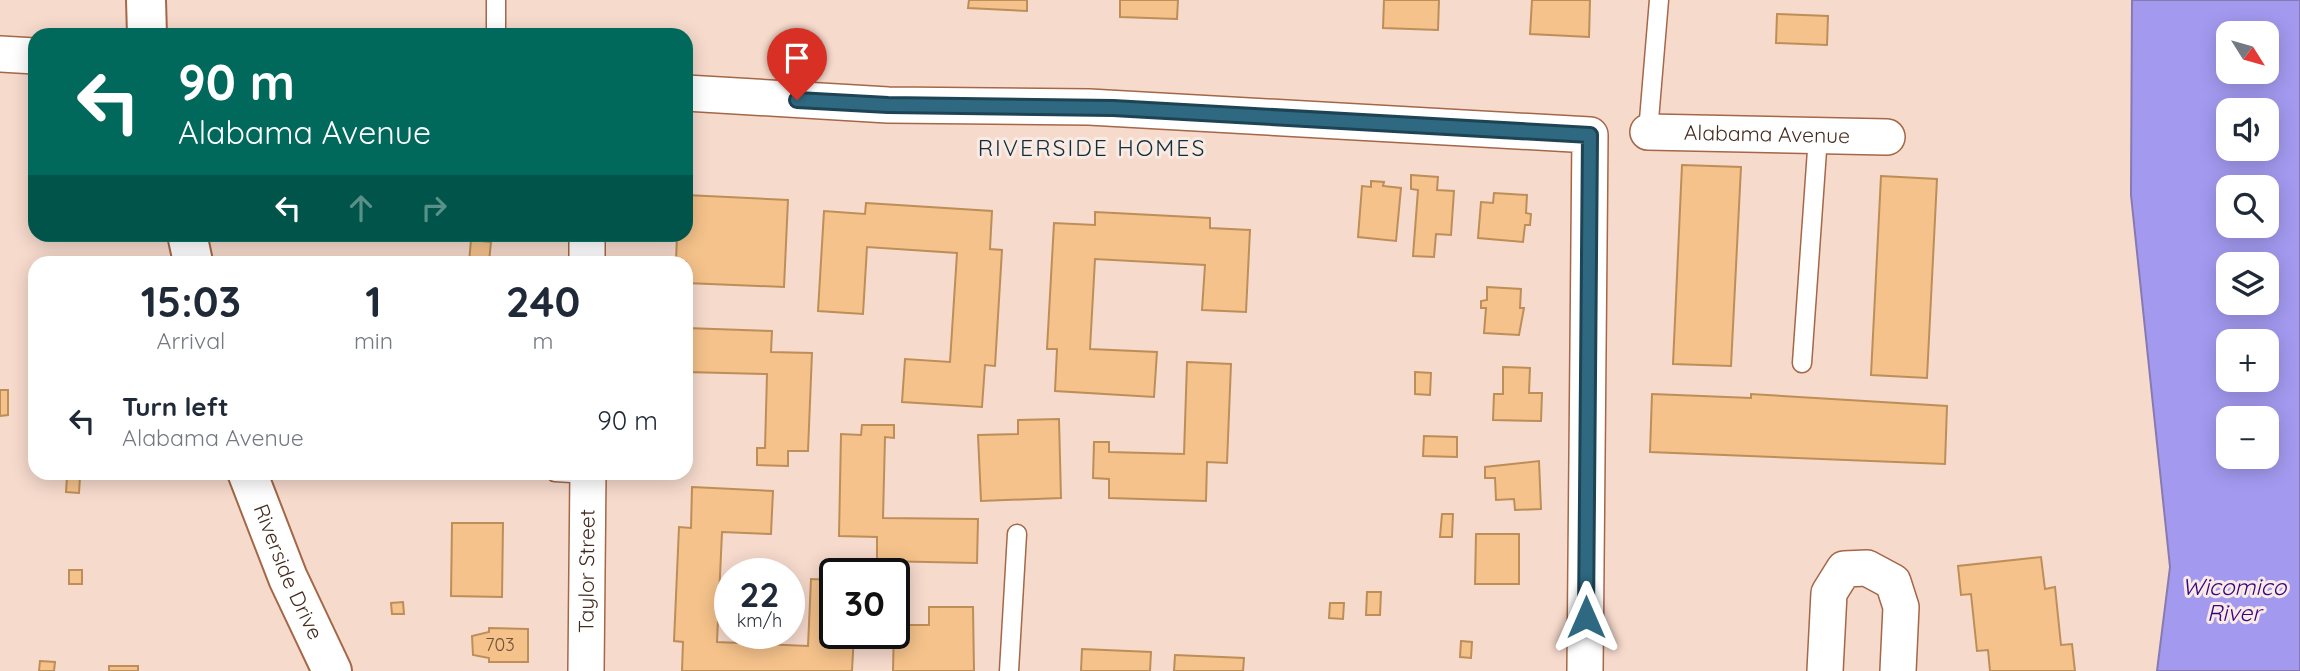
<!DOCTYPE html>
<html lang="en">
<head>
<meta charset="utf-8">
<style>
	:root { --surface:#fff; --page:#f6f6f7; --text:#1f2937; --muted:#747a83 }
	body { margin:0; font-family:Quicksand,sans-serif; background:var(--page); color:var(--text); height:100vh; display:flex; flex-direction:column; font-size:26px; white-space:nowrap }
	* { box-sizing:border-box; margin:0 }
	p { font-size:23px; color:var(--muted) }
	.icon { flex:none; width:38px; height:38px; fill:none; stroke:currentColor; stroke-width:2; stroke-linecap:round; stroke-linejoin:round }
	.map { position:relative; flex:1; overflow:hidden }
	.sheet { position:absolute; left:28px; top:256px; width:665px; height:224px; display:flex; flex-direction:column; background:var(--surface); border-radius:21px; box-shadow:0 4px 18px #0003 }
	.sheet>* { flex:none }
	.top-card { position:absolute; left:28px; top:28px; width:665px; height:214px; border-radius:21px; box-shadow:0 4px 18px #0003; background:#00695c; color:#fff; overflow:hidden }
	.needle { width:46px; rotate:127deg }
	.controls { position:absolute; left:2216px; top:21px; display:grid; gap:14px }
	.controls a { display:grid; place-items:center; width:63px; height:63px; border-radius:14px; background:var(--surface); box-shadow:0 4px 18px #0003; font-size:35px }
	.speed { position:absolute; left:714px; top:558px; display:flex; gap:14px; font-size:35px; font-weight:700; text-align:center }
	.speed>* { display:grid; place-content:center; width:91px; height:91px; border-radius:50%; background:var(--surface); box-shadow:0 4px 18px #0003; line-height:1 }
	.speed small { font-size:18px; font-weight:400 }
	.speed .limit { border:4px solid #111; border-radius:10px; background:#fff; color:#111 }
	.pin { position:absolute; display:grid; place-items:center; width:60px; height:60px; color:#fff; margin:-72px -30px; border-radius:50% 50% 50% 0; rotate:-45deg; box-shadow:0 0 7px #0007 }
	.pin .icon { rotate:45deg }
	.me { position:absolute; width:77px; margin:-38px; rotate:0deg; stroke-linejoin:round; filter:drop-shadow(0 0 5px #0008) }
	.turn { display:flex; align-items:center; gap:24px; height:147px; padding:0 35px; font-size:32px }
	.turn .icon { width:91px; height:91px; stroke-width:2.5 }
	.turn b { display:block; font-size:49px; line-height:60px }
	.lanes { display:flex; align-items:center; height:66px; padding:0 35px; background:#0003; justify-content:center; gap:35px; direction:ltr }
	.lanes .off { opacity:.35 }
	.eta { display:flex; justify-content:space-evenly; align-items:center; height:119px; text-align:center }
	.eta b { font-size:42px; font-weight:800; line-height:49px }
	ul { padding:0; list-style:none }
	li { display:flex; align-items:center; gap:21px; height:91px; padding:0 35px }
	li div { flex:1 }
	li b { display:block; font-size:26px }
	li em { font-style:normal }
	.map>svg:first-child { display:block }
	.water { fill:#a39af0; stroke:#8779b1; stroke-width:2; fill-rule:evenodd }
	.building { fill:#f5c28b; stroke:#be8e59; stroke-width:2 }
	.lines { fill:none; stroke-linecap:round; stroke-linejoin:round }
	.lane-casing { stroke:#a46747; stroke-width:21 }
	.street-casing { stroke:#a46747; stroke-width:38 }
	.secondary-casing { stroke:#a46747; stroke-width:42 }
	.lane { stroke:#fff; stroke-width:18 }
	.street { stroke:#fff; stroke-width:35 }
	.secondary { stroke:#fff; stroke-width:38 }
	.route-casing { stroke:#1e4454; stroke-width:18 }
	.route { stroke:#2e6981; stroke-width:12 }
	.labels { text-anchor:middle; stroke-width:6; stroke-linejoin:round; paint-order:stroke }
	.number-label { font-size:18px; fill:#725139 }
	.street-label { font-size:21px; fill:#462b1e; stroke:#f9ebe4 }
	.neighbourhood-label { font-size:23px; letter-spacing:2px; fill:#112d39; stroke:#f9ebe4 }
	.water-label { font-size:23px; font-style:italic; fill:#380389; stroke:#f9ebe4 }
</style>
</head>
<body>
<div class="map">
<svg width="2300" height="671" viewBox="0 0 2300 671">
	<rect width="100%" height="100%" fill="#f6dacc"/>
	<path class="water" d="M 2132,0 L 2300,0 L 2300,671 L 2157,671 L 2170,567 L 2131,195 ZM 2228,33 L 2266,33 L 2266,72 L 2228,72 ZM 2266,110 L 2266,149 L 2228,149 L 2228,110 ZM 2266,187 L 2266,226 L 2228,226 L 2228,187 ZM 2228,264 L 2266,264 L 2266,303 L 2228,303 ZM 2266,341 L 2266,380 L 2228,380 L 2228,341 ZM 2266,418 L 2266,457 L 2228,457 L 2228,418 Z"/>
	<g class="building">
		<path d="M 969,0 L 1027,0 L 1027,11 L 968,8 Z"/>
		<path d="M 1120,0 L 1178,0 L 1177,19 L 1120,17 Z"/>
		<path d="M 1384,0 L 1439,0 L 1438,30 L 1383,28 Z"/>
		<path d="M 1532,0 L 1590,0 L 1589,37 L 1530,34 Z"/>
		<path d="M 1777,14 L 1828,16 L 1827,45 L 1776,43 Z"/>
		<path d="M 29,120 L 35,120 L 35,155 L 30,155 Z"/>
		<path d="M 1682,165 L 1741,167 L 1731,366 L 1673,364 Z"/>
		<path d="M 1411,175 L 1438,177 L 1437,190 L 1454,191 L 1451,235 L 1436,234 L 1434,257 L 1413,256 L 1418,190 L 1411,189 Z"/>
		<path d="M 1881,176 L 1937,179 L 1927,378 L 1871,375 Z"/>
		<path d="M 1371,181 L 1384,182 L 1383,186 L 1401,188 L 1396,241 L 1358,237 L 1362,186 L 1371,187 Z"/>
		<path d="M 1494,193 L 1527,195 L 1526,213 L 1531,214 L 1530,225 L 1525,225 L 1523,242 L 1478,238 L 1481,202 L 1493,203 Z"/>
		<path d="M 686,195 L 788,200 L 784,287 L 686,283 L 686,262 L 676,262 L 677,234 L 686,234 Z"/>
		<path d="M 866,203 L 992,211 L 990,249 L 1002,250 L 995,366 L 985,365 L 982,407 L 902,402 L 905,359 L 950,362 L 957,253 L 867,247 L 863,314 L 818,311 L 824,211 L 865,214 Z"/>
		<path d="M 1095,212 L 1210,218 L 1210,228 L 1250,230 L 1246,312 L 1202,310 L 1205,265 L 1095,259 L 1090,349 L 1157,352 L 1154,397 L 1055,391 L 1057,349 L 1047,349 L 1054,223 L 1095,225 Z"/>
		<path d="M 471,240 L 491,242 L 489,262 L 469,262 Z"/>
		<path d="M 1487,287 L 1521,289 L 1520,308 L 1524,308 L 1519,335 L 1484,333 L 1486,308 L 1481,308 L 1481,301 L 1487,300 Z"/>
		<path d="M 686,328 L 772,331 L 771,352 L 812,353 L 808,451 L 788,451 L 788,466 L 757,465 L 757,448 L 765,448 L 767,374 L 686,372 Z"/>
		<path d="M 1187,362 L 1231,364 L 1227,463 L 1207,462 L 1206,501 L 1109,498 L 1109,479 L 1093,478 L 1094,442 L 1109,442 L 1109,452 L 1184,454 Z"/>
		<path d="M 1503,367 L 1530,368 L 1529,393 L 1542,393 L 1541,421 L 1493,420 L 1494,394 L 1503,394 Z"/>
		<path d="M 1415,372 L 1431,373 L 1430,395 L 1415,394 Z"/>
		<path d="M 0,390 L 8,390 L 8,415 L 0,416 Z"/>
		<path d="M 1652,394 L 1751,398 L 1751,394 L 1947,406 L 1945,464 L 1650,452 Z"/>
		<path d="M 1059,419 L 1061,498 L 981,501 L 978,435 L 1018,434 L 1018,420 Z"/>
		<path d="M 862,425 L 894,425 L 894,438 L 885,437 L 883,518 L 978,519 L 977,563 L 877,561 L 877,537 L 839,536 L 841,434 L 861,435 Z"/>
		<path d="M 1424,436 L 1457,437 L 1457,457 L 1423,456 Z"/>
		<path d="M 1539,461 L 1541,509 L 1515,510 L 1514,499 L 1496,500 L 1495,478 L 1485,478 L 1485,467 Z"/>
		<path d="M 67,477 L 80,477 L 79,493 L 66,492 Z"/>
		<path d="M 692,487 L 773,491 L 771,534 L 722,532 L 717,642 L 808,646 L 811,579 L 835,580 L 835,634 L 854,634 L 852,671 L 682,671 L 683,642 L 674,641 L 679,527 L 691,528 Z"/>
		<path d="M 1442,514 L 1453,514 L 1452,537 L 1440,537 Z"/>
		<path d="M 452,523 L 503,523 L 502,597 L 451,596 Z"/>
		<path d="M 1476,534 L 1519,534 L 1519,584 L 1475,584 Z"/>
		<path d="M 2041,557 L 2045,589 L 2055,587 L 2061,645 L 2072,644 L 2075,671 L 1990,671 L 1988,650 L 1977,651 L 1971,594 L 1961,595 L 1958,566 Z"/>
		<rect x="69" y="570" width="13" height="14"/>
		<path d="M 1367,592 L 1381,592 L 1380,615 L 1366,615 Z"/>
		<path d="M 403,602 L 404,614 L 392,614 L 391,603 Z"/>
		<path d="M 1330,603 L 1344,603 L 1343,619 L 1329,618 Z"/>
		<path d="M 929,607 L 973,607 L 974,671 L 893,671 L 894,625 L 929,625 Z"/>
		<path d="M 489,628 L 528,629 L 528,662 L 489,662 L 489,658 L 473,655 L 472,636 L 489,632 Z"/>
		<path d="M 1461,641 L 1472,642 L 1471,658 L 1460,657 Z"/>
		<path d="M 1082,649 L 1151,652 L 1150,671 L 1081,671 Z"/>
		<path d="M 1175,655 L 1244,658 L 1243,671 L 1174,671 Z"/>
		<path d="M 40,661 L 55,662 L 54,671 L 39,671 Z"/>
		<rect x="109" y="666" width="29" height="5"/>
	</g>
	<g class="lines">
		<g class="lane-casing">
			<g id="lane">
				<path d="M 496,0 L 496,35"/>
				<path d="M 1648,132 L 1659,0"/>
				<path d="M 1802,363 L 1818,136"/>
				<path d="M 555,472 L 588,474"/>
				<path d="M 1009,671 L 1017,534"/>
			</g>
		</g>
		<g class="street-casing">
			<g id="street">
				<path d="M 0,54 L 35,56"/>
				<path d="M 686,93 L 888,105 L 1089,107 L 1590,135 L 1585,671"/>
				<path id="s1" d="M 1648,132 L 1887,137"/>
				<path d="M 587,234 L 587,262"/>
				<path id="s2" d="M 586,671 L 588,472"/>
				<path d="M 1825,671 L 1829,593 L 1844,569 L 1867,568 L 1893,582 L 1901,607 L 1898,671"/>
			</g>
		</g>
		<g class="secondary-casing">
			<g id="secondary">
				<path d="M 146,0 L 147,35"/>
				<path d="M 187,234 L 193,262"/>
				<path id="s3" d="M 247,472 L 288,578 L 332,671"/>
			</g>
		</g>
		<use href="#lane" class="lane"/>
		<use href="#street" class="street"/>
		<use href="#secondary" class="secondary"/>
	</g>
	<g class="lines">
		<g class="route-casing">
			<path id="route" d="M 797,100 L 888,105 L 1113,108 L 1590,135 L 1586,617"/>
		</g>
		<use href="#route" class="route"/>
	</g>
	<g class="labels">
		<g class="number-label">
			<text x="500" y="651">703</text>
		</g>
		<g class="street-label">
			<text dy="7" stroke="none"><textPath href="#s1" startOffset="119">Alabama Avenue</textPath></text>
			<text dy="7" stroke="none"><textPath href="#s3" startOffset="108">Riverside Drive</textPath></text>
			<text dy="7" stroke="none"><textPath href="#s2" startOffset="100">Taylor Street</textPath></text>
		</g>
		<g class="neighbourhood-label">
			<text x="1092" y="156">RIVERSIDE HOMES</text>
		</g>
		<g class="water-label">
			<text x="2234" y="595">Wicomico<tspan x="2234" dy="26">River</tspan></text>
		</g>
	</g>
</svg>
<div class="controls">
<a><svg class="needle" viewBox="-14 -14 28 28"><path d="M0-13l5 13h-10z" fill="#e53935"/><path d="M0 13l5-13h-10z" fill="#747a83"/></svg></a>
<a><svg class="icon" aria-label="sound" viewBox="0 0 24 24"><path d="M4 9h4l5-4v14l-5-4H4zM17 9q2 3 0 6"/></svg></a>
<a><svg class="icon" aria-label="search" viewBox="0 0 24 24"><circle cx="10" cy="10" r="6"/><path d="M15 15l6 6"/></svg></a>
<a><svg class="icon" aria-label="layers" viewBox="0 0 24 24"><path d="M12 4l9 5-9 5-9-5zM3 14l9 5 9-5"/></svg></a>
<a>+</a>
<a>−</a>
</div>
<div class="speed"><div>22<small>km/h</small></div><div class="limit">30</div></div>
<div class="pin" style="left:797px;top:100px;background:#d93025"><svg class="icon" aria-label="arrive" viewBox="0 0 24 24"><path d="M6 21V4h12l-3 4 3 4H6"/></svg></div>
<svg class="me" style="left:1586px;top:617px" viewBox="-20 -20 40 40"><path d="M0-17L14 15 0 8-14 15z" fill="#2e6981" stroke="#fff" stroke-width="4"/></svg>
<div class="top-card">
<div class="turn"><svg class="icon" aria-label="left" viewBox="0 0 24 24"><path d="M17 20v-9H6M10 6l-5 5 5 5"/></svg><div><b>90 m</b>Alabama Avenue</div></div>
<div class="lanes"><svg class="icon" aria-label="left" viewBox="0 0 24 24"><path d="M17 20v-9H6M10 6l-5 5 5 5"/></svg><svg class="icon off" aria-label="ahead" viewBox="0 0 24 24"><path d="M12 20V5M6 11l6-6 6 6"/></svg><svg class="icon off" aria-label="right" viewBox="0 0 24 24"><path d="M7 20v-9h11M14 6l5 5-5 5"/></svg></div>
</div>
<section class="sheet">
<div class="eta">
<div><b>15:03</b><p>Arrival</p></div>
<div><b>1</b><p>min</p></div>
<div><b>240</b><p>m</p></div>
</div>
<ul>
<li><svg class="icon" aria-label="left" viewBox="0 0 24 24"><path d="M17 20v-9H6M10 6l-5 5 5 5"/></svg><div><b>Turn left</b><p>Alabama Avenue</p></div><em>90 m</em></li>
</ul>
</section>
</div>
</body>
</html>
